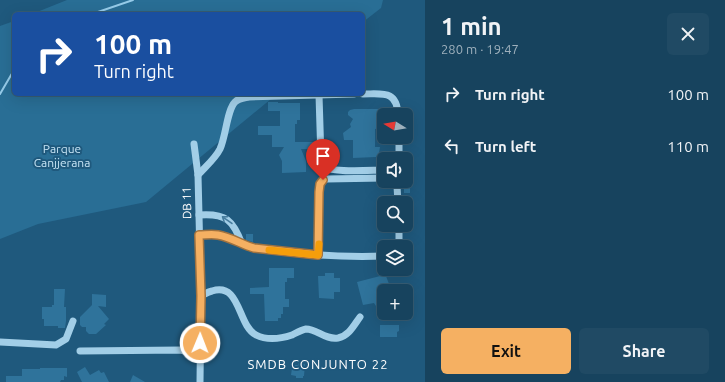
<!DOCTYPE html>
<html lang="en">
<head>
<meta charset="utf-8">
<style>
	:root { --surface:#17435e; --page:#204a64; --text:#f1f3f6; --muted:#9eb0bc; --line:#365c73; --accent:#f5b062 }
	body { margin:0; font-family:Ubuntu,sans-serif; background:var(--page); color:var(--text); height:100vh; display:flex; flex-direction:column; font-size:15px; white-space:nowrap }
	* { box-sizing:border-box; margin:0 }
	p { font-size:13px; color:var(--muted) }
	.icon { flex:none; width:22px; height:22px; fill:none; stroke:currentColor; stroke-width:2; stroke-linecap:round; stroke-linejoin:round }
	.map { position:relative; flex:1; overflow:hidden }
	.panel { display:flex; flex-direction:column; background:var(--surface); width:300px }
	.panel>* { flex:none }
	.top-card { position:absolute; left:12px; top:12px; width:353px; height:84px; border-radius:6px; box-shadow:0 4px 16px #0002,0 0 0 1px var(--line); background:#1a4fa0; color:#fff; overflow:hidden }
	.needle { width:26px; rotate:281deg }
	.buttons { position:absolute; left:377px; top:108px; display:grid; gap:8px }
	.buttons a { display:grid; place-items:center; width:36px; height:36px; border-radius:6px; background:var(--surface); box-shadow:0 4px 16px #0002,0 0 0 1px var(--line); font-size:20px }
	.pin { position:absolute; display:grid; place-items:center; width:34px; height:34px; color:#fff; margin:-41px -17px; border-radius:50% 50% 50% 0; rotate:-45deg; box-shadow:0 0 4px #0007 }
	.pin .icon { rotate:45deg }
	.me { position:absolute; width:44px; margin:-22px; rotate:1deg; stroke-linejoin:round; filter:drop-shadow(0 0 3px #0008) }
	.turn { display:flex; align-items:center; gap:14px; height:84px; padding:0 16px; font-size:18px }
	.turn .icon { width:52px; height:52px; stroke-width:2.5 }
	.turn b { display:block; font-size:28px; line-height:34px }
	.round { display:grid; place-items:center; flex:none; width:42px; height:42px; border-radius:6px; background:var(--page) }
	.summary { display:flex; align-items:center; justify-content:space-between; height:68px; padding:0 16px }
	h1 { font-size:24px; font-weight:700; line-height:30px }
	.cta { display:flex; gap:8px; margin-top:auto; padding:8px 16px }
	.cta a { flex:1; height:46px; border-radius:6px; background:var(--accent); color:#111; font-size:16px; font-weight:700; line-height:46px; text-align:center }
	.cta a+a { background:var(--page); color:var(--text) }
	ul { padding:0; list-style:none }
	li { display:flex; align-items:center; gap:12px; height:52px; padding:0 16px }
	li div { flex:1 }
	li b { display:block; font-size:15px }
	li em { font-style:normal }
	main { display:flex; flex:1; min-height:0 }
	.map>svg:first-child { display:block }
	.green { fill:#296e95 }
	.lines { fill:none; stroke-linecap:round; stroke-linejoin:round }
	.stream { stroke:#96cbe9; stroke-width:2 }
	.building { fill:#2f739b }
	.minor { stroke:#a2cee7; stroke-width:7 }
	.oneway { stroke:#467c9d }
	.route-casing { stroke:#9f7240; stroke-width:10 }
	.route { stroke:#f5b062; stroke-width:7 }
	.slow { stroke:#f59e0b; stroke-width:7 }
	.labels { text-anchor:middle; stroke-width:4; stroke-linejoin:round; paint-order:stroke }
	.park-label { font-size:12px; fill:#c6e4f5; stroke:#1f597d }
	.street-label { font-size:12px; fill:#fff; stroke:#1f597d }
	.neighbourhood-label { font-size:13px; letter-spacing:1px; fill:#fff; stroke:#1f597d }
</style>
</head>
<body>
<main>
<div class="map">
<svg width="425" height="382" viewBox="0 0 425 382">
	<rect width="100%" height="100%" fill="#1f597d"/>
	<g class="green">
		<path d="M 67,0 L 383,0 L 381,8 L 363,22 L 363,14 L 32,14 Z"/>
		<path d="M 14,21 L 14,94 L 277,94 L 146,202 L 38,224 L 0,239 L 0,26 Z"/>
	</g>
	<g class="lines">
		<g class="stream">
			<path d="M 92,14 L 133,0"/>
			<path d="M 0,94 L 14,70"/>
		</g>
	</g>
	<g class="building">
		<path d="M 268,102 L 278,102 L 278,103 L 300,103 L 300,120 L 297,120 L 297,124 L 295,124 L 295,142 L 315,142 L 316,149 L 301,149 L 306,161 L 306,172 L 282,173 L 282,161 L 279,155 L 284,147 L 272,147 L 272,135 L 258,135 L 258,126 L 280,126 L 280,111 L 268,111 Z"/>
		<path d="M 354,109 L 382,109 L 383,128 L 375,129 L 375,147 L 380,147 L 379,153 L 376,157 L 353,158 L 353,140 L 344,140 L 343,133 L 351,127 L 350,124 L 353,119 L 348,115 L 348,112 L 350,110 Z"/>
		<rect x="404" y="181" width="6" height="12"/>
		<path d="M 246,234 L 253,234 L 253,242 L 246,240 Z"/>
		<path d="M 269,268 L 294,268 L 294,278 L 287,278 L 287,282 L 285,282 L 285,299 L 289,299 L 289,307 L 283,307 L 283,314 L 281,314 L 281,318 L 278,318 L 278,321 L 265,321 L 264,294 L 250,294 L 250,288 L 269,287 Z"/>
		<path d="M 325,273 L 334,273 L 334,278 L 340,278 L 340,292 L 334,292 L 334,299 L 319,298 L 318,276 L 325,276 Z"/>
		<path d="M 384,275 L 384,277 L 386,276 L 389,284 L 390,283 L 390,285 L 391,285 L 393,291 L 384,291 L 384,301 L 383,301 L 383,304 L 376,306 L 374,303 L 363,305 L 357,282 Z"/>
		<path d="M 54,289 L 65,289 L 64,307 L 66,307 L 66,321 L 65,328 L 58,328 L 58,326 L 44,326 L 44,319 L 42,319 L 42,307 L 52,307 L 52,305 L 54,305 Z"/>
		<path d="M 92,294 L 106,295 L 106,307 L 98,306 L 109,319 L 104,324 L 106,325 L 96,334 L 89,334 L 86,331 L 86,327 L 82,327 L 80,325 L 80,317 L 92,305 Z"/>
		<path d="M 380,325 L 399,325 L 399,331 L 397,332 L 397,337 L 380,337 Z"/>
		<path d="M 298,363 L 305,364 L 304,376 L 303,376 L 303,378 L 296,378 L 296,376 L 291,375 L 292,368 L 295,368 L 295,365 L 298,365 Z"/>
		<path d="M 85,367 L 90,375 L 99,370 L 101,373 L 104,372 L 109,382 L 82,382 L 77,372 Z"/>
		<path d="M 40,368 L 67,368 L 67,377 L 64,376 L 64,380 L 61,380 L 60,382 L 6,382 L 6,376 L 22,376 L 22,369 L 40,369 Z"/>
		<path d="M 133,375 L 145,382 L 130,382 Z"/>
	</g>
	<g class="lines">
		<g class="minor">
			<path d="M 363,94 C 383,94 397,90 398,115"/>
			<path d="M 319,95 L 321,159 C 321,163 322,165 325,167 C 333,173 372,170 384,170"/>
			<path d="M 399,137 L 399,159"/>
			<path d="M 194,144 L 198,175 L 201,296 L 200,382"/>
			<path d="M 198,175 C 205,167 215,159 220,149 C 226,136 227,110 235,102 C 239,98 244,98 249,97 L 354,94"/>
			<path d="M 394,181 L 397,186 L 398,203"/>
			<path d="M 199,215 C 226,213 233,220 242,244"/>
			<path d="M 199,235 C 205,235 212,234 218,235 C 231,238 242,245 254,248 C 297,254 341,258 384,256"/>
			<path d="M 399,247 L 399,225"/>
			<path d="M 318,255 L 319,192 L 321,182 L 326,179 L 384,178"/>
			<path d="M 201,296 C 205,294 208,292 212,291 C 241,282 237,325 256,335 C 268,341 280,339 292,335 C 296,333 301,330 306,329 C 317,329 325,340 338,338 C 349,336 354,325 360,317"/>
			<path d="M 0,342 L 56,345 L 66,339 L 73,321"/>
			<path d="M 80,351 L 181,350 L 192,353 L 200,358"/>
		</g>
	</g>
	<defs><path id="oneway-shaft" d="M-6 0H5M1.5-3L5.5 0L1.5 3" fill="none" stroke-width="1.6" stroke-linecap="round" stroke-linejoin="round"/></defs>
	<use class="oneway" href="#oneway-shaft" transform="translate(227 220) rotate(-145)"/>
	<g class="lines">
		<g class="route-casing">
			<path id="route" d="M 200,343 L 201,296 L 199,235 C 205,235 212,234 218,235 C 231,237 242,245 254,248 L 318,255 L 319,192 L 320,184 L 323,180"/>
		</g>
		<use href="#route" class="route"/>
		<path class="slow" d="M 269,250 L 318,255 L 319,244"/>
	</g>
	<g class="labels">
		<g class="park-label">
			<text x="62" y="153">Parque<tspan x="62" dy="14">Canjjerana</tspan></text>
		</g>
		<g class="street-label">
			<text transform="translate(187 203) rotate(-91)" y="4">DB 11</text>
		</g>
		<g class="neighbourhood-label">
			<text x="318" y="369">SMDB CONJUNTO 22</text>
		</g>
	</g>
</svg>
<div class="buttons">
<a><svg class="needle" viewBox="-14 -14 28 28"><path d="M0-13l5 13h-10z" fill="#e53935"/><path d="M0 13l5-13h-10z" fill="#9eb0bc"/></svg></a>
<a><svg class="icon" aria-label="sound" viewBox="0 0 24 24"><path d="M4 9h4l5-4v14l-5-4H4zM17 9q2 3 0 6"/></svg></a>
<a><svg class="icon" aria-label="search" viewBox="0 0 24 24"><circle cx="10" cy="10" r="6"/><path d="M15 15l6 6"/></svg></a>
<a><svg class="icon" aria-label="layers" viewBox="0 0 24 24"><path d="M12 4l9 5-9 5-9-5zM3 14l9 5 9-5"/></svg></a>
<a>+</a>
</div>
<div class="pin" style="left:323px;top:180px;background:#d93025"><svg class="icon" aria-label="arrive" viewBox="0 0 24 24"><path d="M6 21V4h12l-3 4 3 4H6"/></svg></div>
<svg class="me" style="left:200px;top:343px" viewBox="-20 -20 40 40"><circle r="17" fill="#f5b062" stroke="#fff" stroke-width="3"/><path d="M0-11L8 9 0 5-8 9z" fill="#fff"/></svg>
<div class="top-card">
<div class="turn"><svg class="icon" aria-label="right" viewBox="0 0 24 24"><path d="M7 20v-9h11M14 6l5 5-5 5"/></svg><div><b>100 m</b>Turn right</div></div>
</div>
</div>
<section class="panel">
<div class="summary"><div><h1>1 min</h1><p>280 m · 19:47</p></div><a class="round"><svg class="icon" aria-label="close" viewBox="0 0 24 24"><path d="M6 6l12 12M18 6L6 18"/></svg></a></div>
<ul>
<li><svg class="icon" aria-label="right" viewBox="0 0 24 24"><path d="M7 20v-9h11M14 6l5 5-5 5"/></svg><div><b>Turn right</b></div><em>100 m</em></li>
<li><svg class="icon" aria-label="left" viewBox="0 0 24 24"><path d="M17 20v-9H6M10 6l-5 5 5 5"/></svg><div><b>Turn left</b></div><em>110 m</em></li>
</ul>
<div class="cta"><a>Exit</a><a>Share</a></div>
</section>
</main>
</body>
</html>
